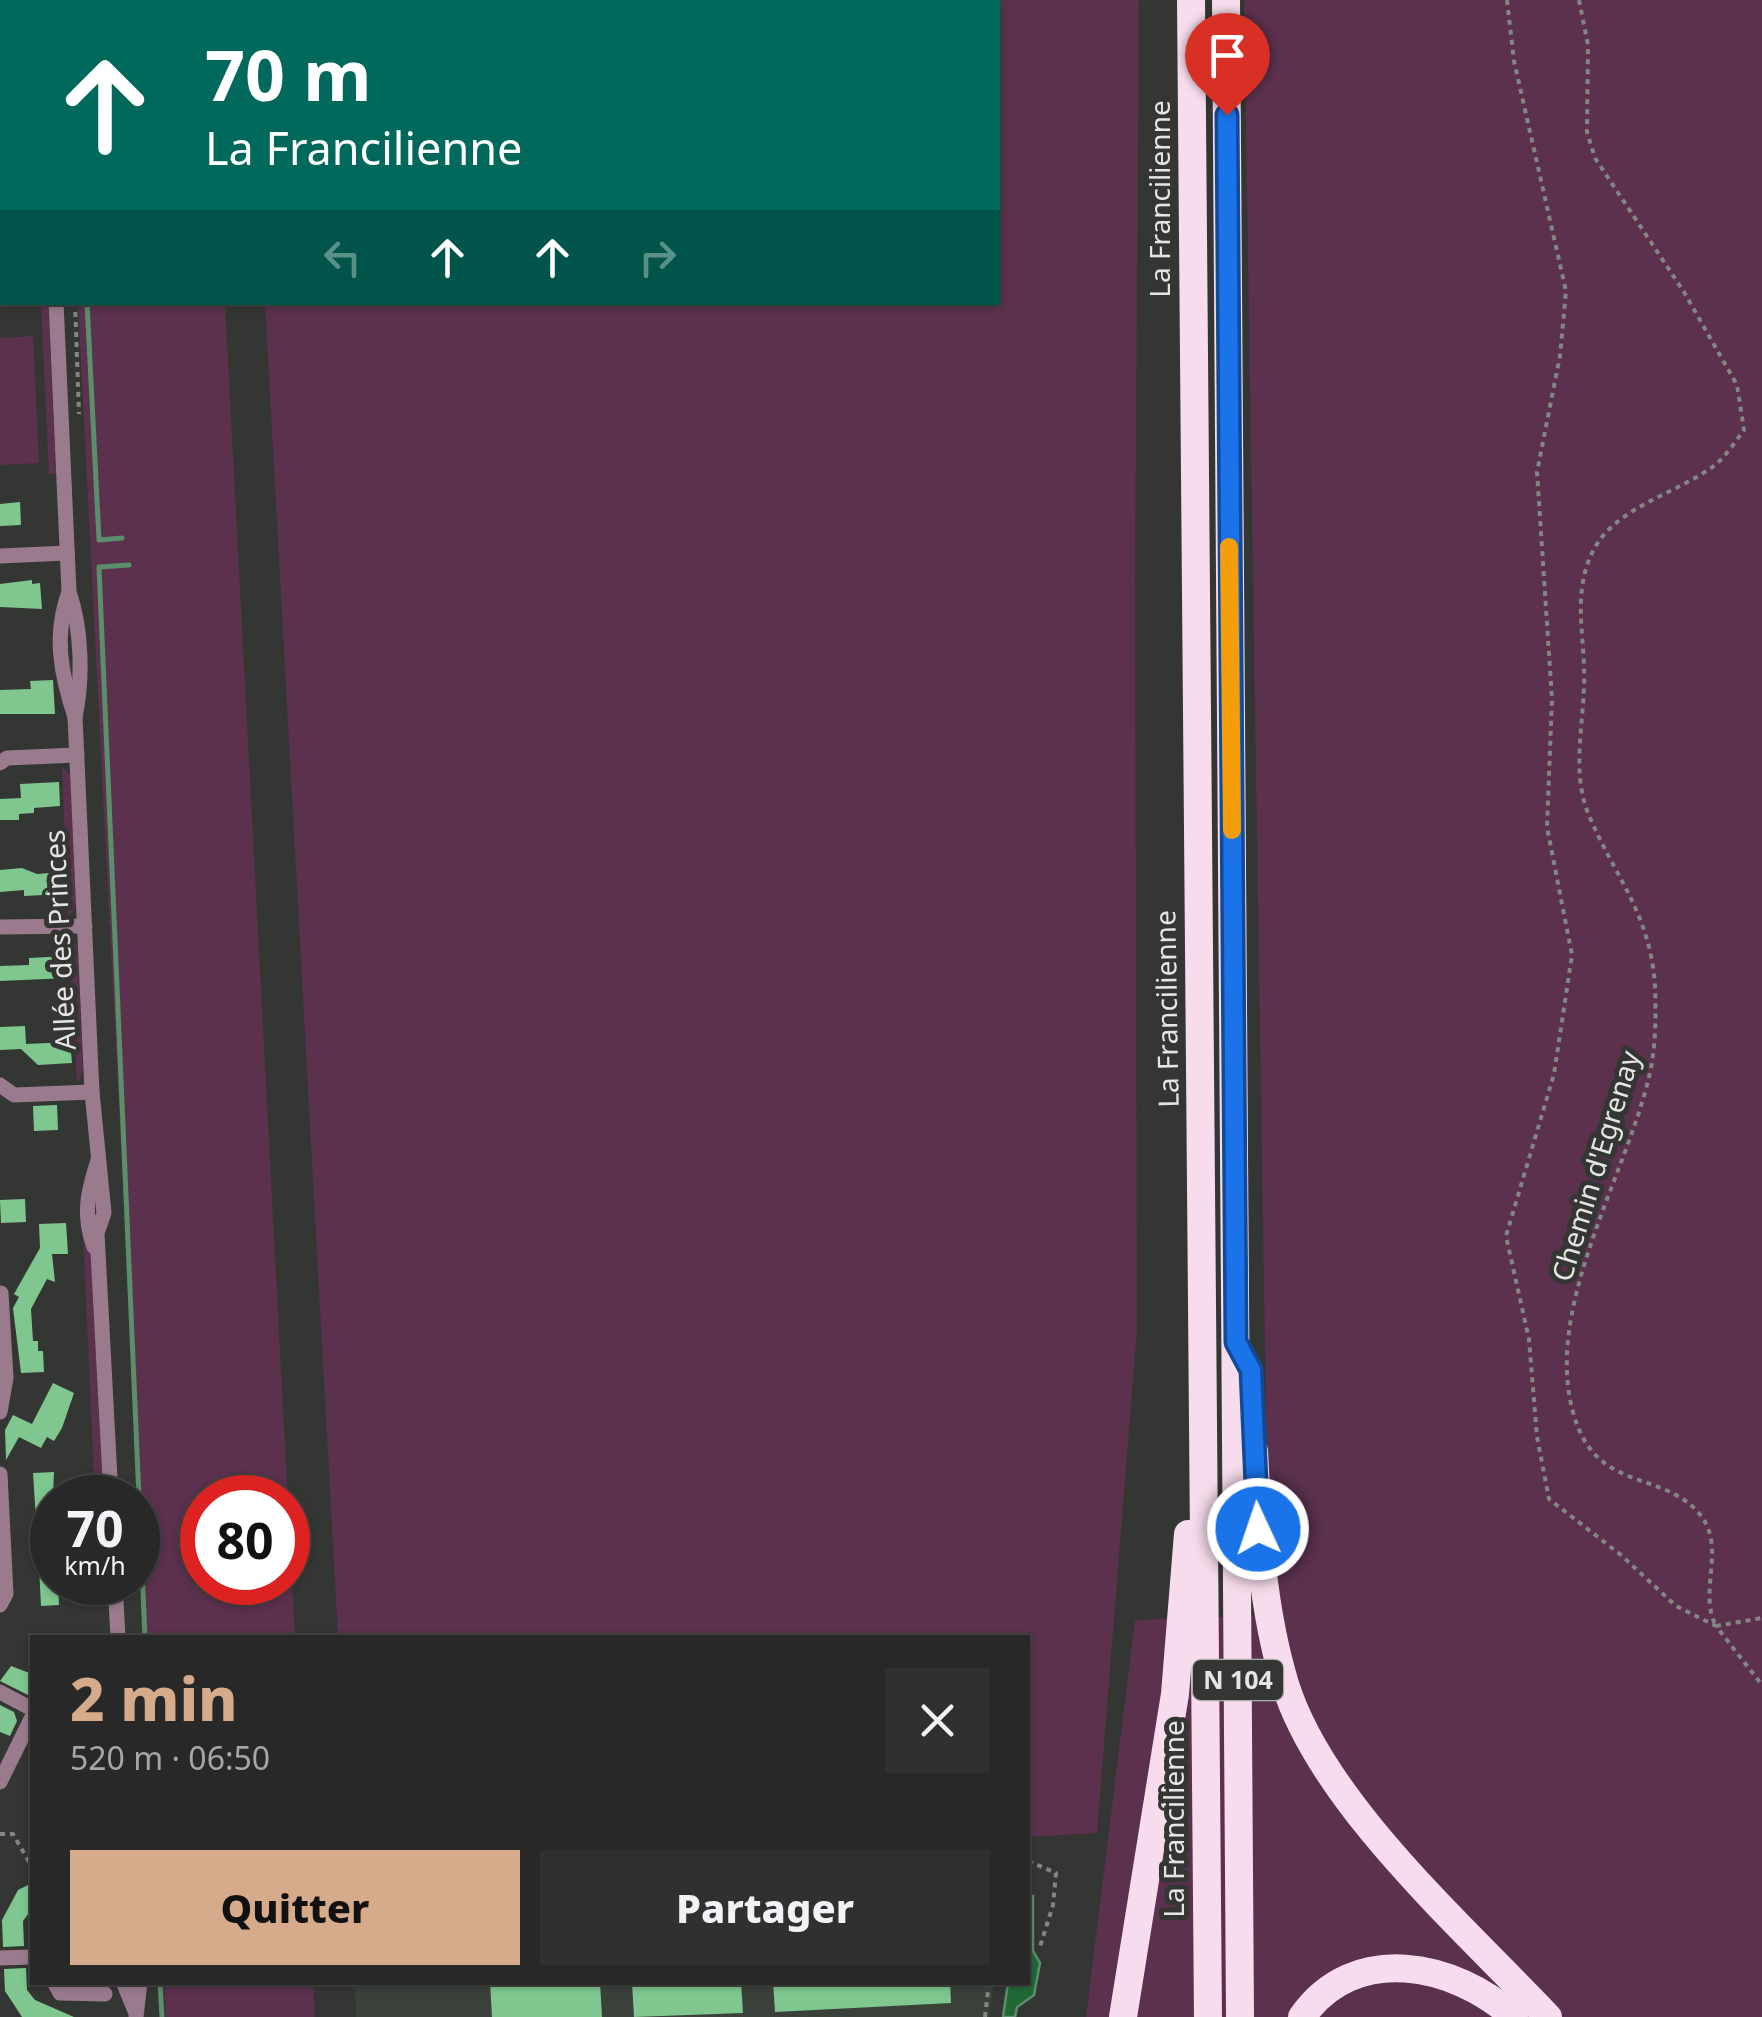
<!DOCTYPE html>
<html lang="fr">
<head>
<meta charset="utf-8">
<style>
	:root { --surface:#272827; --page:#2f302f; --text:#f1f3f6; --muted:#a4a6a7; --line:#434444; --accent:#d6ab8b }
	body { margin:0; font-family:"Noto Sans",sans-serif; background:var(--page); color:var(--text); height:100vh; display:flex; flex-direction:column; font-size:38px; white-space:nowrap }
	* { box-sizing:border-box; margin:0 }
	p { font-size:32px; color:var(--muted) }
	.icon { flex:none; width:55px; height:55px; fill:none; stroke:currentColor; stroke-width:2; stroke-linecap:round; stroke-linejoin:round }
	.map { position:relative; flex:1; overflow:hidden }
	.panel { position:absolute; left:30px; top:1635px; width:1000px; height:350px; display:flex; flex-direction:column; background:var(--surface); border-radius:0px; box-shadow:0 2px 8px #0004,0 0 0 2px var(--line) }
	.panel>* { flex:none }
	.guide { position:absolute; left:0px; top:0px; width:1000px; height:305px; box-shadow:0 2px 8px #0004,0 0 0 2px var(--line); background:#00695c; color:#fff; overflow:hidden }
	.speed { position:absolute; left:30px; top:1475px; display:flex; gap:20px; font-size:50px; font-weight:700; text-align:center }
	.speed>* { display:grid; place-content:center; width:130px; height:130px; border-radius:50%; background:var(--surface); box-shadow:0 2px 8px #0004,0 0 0 2px var(--line); line-height:1 }
	.speed small { font-size:25px; font-weight:400 }
	.speed .limit { border:15px solid #d22; background:#fff; color:#111 }
	.pin { position:absolute; display:grid; place-items:center; width:85px; height:85px; color:#fff; margin:-102px -42px; border-radius:50% 50% 50% 0; rotate:-45deg; box-shadow:0 0 10px #0007 }
	.pin .icon { rotate:45deg }
	.me { position:absolute; width:110px; margin:-55px; rotate:357deg; stroke-linejoin:round; filter:drop-shadow(0 0 8px #0008) }
	.turn { display:flex; align-items:center; gap:35px; height:210px; padding:0 40px; font-size:45px }
	.turn .icon { width:130px; height:130px; stroke-width:2.5 }
	.turn b { display:block; font-size:70px; line-height:85px }
	.lanes { display:flex; align-items:center; height:95px; padding:0 40px; background:#0003; justify-content:center; gap:50px; direction:ltr }
	.lanes .off { opacity:.35 }
	.round { display:grid; place-items:center; flex:none; width:105px; height:105px; border-radius:0px; background:var(--page) }
	.summary { display:flex; align-items:center; justify-content:space-between; height:170px; padding:0 40px }
	h1 { font-size:60px; font-weight:800; line-height:75px; color:var(--accent) }
	.action { display:flex; gap:20px; margin-top:auto; padding:20px 40px }
	.action a { flex:1; height:115px; border-radius:0px; background:var(--accent); color:#111; font-size:40px; font-weight:800; line-height:115px; text-align:center }
	.action a+a { background:var(--page); color:var(--text) }
	.map>svg:first-child { display:block }
	.built { fill:#3a413b }
	.green { fill:#5b314d; fill-rule:evenodd }
	.water { fill:#206937; stroke:#5b8e6b; stroke-width:2.5 }
	.lines { fill:none; stroke-linecap:round; stroke-linejoin:round }
	.stream { stroke:#5b8e6b; stroke-width:5 }
	.building { fill:#7fc68f }
	.path { stroke:#848684; stroke-width:4; stroke-dasharray:5 5; stroke-linecap:butt }
	.minor { stroke:#9a7b8e; stroke-width:15 }
	.trunk { stroke:#f6dcec; stroke-width:28 }
	.route-casing { stroke:#114b97; stroke-width:25 }
	.route { stroke:#1a73e8; stroke-width:18 }
	.slow { stroke:#f59e0b; stroke-width:18 }
	.labels { text-anchor:middle; stroke-width:10; stroke-linejoin:round; paint-order:stroke }
	.shield { fill:#343634; stroke:#afb0af; stroke-width:2.5 }
	.shield-label { font-size:25px; font-weight:bold; fill:#e4e5e4 }
	.street-label { font-size:28px; fill:#e4e5e4; stroke:#343634 }
</style>
</head>
<body>
<div class="map">
<svg width="1762" height="2017" viewBox="0 0 1762 2017">
	<rect width="100%" height="100%" fill="#343634"/>
	<path class="built" d="M 355,1983 L 994,1983 L 989,2017 L 356,2017 Z"/>
	<g class="green">
		<path d="M 249,0 L 1139,0 L 1135,578 L 1137,1329 L 1097,1833 L 1028,1837 L 1028,1638 L 338,1637 L 265,303 L 998,302 L 998,2 Z"/>
		<path d="M 1244,0 L 1762,0 L 1762,2017 L 1086,2017 L 1135,1620 L 1280,1615 L 1267,1479 Z"/>
		<path d="M 41,303 L 48,303 L 56,474 L 49,474 Z"/>
		<path d="M 78,303 L 225,303 L 295,1637 L 146,1637 ZM 202,1498 L 288,1498 L 288,1582 L 202,1582 Z"/>
		<path d="M 33,336 L 39,463 L 0,465 L 0,338 Z"/>
		<path d="M 62,766 L 70,775 L 76,905 L 68,918 Z"/>
		<path d="M 69,936 L 77,946 L 83,1071 L 77,1083 Z"/>
		<path d="M 83,1231 L 92,1257 L 103,1497 L 95,1497 Z"/>
		<path d="M 164,1983 L 313,1983 L 315,2017 L 166,2017 Z"/>
	</g>
	<path class="water" d="M 1028,1896 L 1033,1896 L 1033,1951 L 1040,1963 L 1034,1995 L 1017,2007 L 1015,2017 L 1003,2017 L 1008,1983 L 1028,1982 Z"/>
	<g class="lines">
		<g class="stream">
			<path d="M 73,0 L 73,2"/>
			<path d="M 87,302 L 99,540 L 122,538"/>
			<path d="M 129,565 L 99,567 L 145,1638"/>
			<path d="M 160,1982 L 162,2017"/>
		</g>
	</g>
	<g class="building">
		<path d="M 20,502 L 21,525 L 0,526 L 0,504 Z"/>
		<path d="M 32,580 L 32,584 L 40,583 L 42,609 L 0,607 L 0,584 Z"/>
		<path d="M 53,680 L 55,714 L 0,714 L 0,690 L 31,689 L 30,681 Z"/>
		<path d="M 59,782 L 60,806 L 34,808 L 34,813 L 19,814 L 19,820 L 0,820 L 0,799 L 21,798 L 20,784 Z"/>
		<path d="M 22,868 L 37,874 L 63,872 L 64,894 L 24,896 L 24,890 L 0,892 L 0,870 Z"/>
		<path d="M 67,956 L 68,978 L 0,981 L 0,966 L 29,965 L 29,958 Z"/>
		<path d="M 25,1026 L 26,1044 L 70,1042 L 72,1063 L 38,1065 L 21,1049 L 0,1050 L 0,1027 Z"/>
		<path d="M 57,1105 L 58,1130 L 34,1131 L 33,1106 Z"/>
		<path d="M 25,1199 L 26,1222 L 1,1223 L 0,1200 Z"/>
		<path d="M 66,1223 L 68,1254 L 52,1254 L 55,1282 L 47,1279 L 31,1309 L 33,1341 L 38,1341 L 38,1351 L 43,1351 L 44,1372 L 21,1373 L 13,1308 L 19,1297 L 14,1294 L 40,1248 L 39,1224 Z"/>
		<path d="M 53,1383 L 74,1393 L 62,1428 L 54,1441 L 47,1437 L 41,1448 L 19,1437 L 6,1460 L 5,1430 L 13,1415 L 32,1424 Z"/>
		<path d="M 54,1472 L 52,1519 L 36,1520 L 33,1473 Z"/>
		<path d="M 52,1546 L 52,1582 L 58,1582 L 59,1605 L 41,1606 L 38,1547 Z"/>
		<path d="M 11,1666 L 32,1674 L 32,1697 L 0,1681 Z"/>
		<path d="M 0,1705 L 14,1712 L 17,1721 L 10,1736 L 0,1732 Z"/>
		<path d="M 32,1883 L 32,1909 L 23,1921 L 24,1946 L 3,1947 L 2,1920 L 18,1890 Z"/>
		<path d="M 26,1968 L 27,1990 L 35,2000 L 74,2017 L 22,2017 L 5,1991 L 4,1969 Z"/>
		<path d="M 490,1982 L 600,1982 L 602,2017 L 492,2017 Z"/>
		<path d="M 632,1982 L 741,1982 L 743,2013 L 634,2017 Z"/>
		<path d="M 773,1982 L 950,1982 L 951,2003 L 775,2012 Z"/>
	</g>
	<g class="lines">
		<g class="path">
			<path d="M 32,0 L 32,2"/>
			<path d="M 1507,0 L 1514,61 L 1566,291 L 1560,356 L 1537,472 L 1552,699 L 1547,827 L 1572,955 L 1554,1074 L 1506,1236 L 1529,1339 L 1537,1437 L 1549,1499 L 1621,1555 L 1676,1606 L 1716,1626 L 1762,1685"/>
			<path d="M 1579,0 L 1588,45 L 1587,132 L 1595,158 L 1684,292 L 1737,385 L 1744,430 C 1735,442 1726,456 1715,465 C 1677,494 1616,506 1593,551 C 1571,594 1586,640 1584,685 C 1583,727 1572,773 1588,813 C 1614,876 1651,914 1655,987 C 1656,1016 1656,1048 1649,1077 C 1625,1178 1544,1308 1573,1412 C 1594,1492 1659,1470 1697,1511 C 1729,1545 1697,1590 1716,1626"/>
			<path d="M 0,48 L 2,48"/>
			<path d="M 75,302 L 79,414"/>
			<path d="M 1716,1626 L 1762,1618"/>
			<path d="M 0,1834 L 13,1834 L 32,1867"/>
			<path d="M 1028,1861 L 1056,1873 L 1053,1905 L 1039,1950"/>
			<path d="M 985,2017 L 989,1982"/>
		</g>
		<g class="minor">
			<path d="M 0,223 L 2,223"/>
			<path d="M 56,302 L 69,592 C 82,629 83,680 75,717 L 92,1092 L 104,1213 L 97,1233 L 111,1498"/>
			<path d="M 0,556 L 67,553"/>
			<path d="M 69,592 C 53,635 61,675 75,717"/>
			<path d="M 0,763 L 7,758 L 77,755"/>
			<path d="M 0,927 L 85,926"/>
			<path d="M 0,1085 L 14,1095 L 92,1092"/>
			<path d="M 94,1247 C 82,1214 88,1192 98,1160"/>
			<path d="M 0,1412 L 6,1378 L 1,1293"/>
			<path d="M 0,1474 L 6,1594 L 0,1605"/>
			<path d="M 115,1582 L 118,1638"/>
			<path d="M 0,1692 L 32,1709"/>
			<path d="M 0,1782 L 32,1717"/>
			<path d="M 0,1958 L 32,1957"/>
			<path d="M 54,1982 L 60,1993 L 105,1994"/>
			<path d="M 123,1982 L 135,2011"/>
			<path d="M 136,2017 L 140,1982"/>
		</g>
		<g class="trunk">
			<path d="M 1191,0 L 1208,2017"/>
			<path d="M 1226,0 L 1240,2017"/>
			<path d="M 1254,1451 C 1258,1530 1262,1608 1285,1684 C 1322,1803 1463,1927 1548,2017"/>
			<path d="M 1123,2017 L 1175,1694 L 1188,1534"/>
			<path d="M 1302,2017 C 1354,1942 1455,1963 1514,2017"/>
		</g>
	</g>
	<g class="lines">
		<g class="route-casing">
			<path id="route" d="M 1227,115 L 1236,1342 L 1251,1370 L 1258,1529"/>
		</g>
		<use href="#route" class="route"/>
		<path class="slow" d="M 1229,547 L 1232,830"/>
	</g>
	<g class="labels">
		<rect class="shield" x="1193" y="1660" width="90" height="40" rx="8"/>
		<g class="shield-label">
			<text x="1238" y="1689">N 104</text>
		</g>
		<g class="street-label">
			<text transform="translate(1160 199) rotate(-90)" y="10">La Francilienne</text>
			<text transform="translate(60 940) rotate(-93)" y="10">Allée des Princes</text>
			<text transform="translate(1167 1009) rotate(-91)" y="10">La Francilienne</text>
			<text transform="translate(1596 1166) rotate(-73)" y="10">Chemin d'Egrenay</text>
			<text transform="translate(1174 1819) rotate(-90)" y="10">La Francilienne</text>
		</g>
	</g>
</svg>
<div class="speed"><div>70<small>km/h</small></div><div class="limit">80</div></div>
<div class="pin" style="left:1227px;top:115px;background:#d93025"><svg class="icon" aria-label="arrive" viewBox="0 0 24 24"><path d="M6 21V4h12l-3 4 3 4H6"/></svg></div>
<svg class="me" style="left:1258px;top:1529px" viewBox="-20 -20 40 40"><circle r="17" fill="#1a73e8" stroke="#fff" stroke-width="3"/><path d="M0-11L8 9 0 5-8 9z" fill="#fff"/></svg>
<div class="guide">
<div class="turn"><svg class="icon" aria-label="ahead" viewBox="0 0 24 24"><path d="M12 20V5M6 11l6-6 6 6"/></svg><div><b>70 m</b>La Francilienne</div></div>
<div class="lanes"><svg class="icon off" aria-label="left" viewBox="0 0 24 24"><path d="M17 20v-9H6M10 6l-5 5 5 5"/></svg><svg class="icon" aria-label="ahead" viewBox="0 0 24 24"><path d="M12 20V5M6 11l6-6 6 6"/></svg><svg class="icon" aria-label="ahead" viewBox="0 0 24 24"><path d="M12 20V5M6 11l6-6 6 6"/></svg><svg class="icon off" aria-label="right" viewBox="0 0 24 24"><path d="M7 20v-9h11M14 6l5 5-5 5"/></svg></div>
</div>
<section class="panel">
<div class="summary"><div><h1>2 min</h1><p>520 m · 06:50</p></div><a class="round"><svg class="icon" aria-label="close" viewBox="0 0 24 24"><path d="M6 6l12 12M18 6L6 18"/></svg></a></div>
<div class="action"><a>Quitter</a><a>Partager</a></div>
</section>
</div>
</body>
</html>
